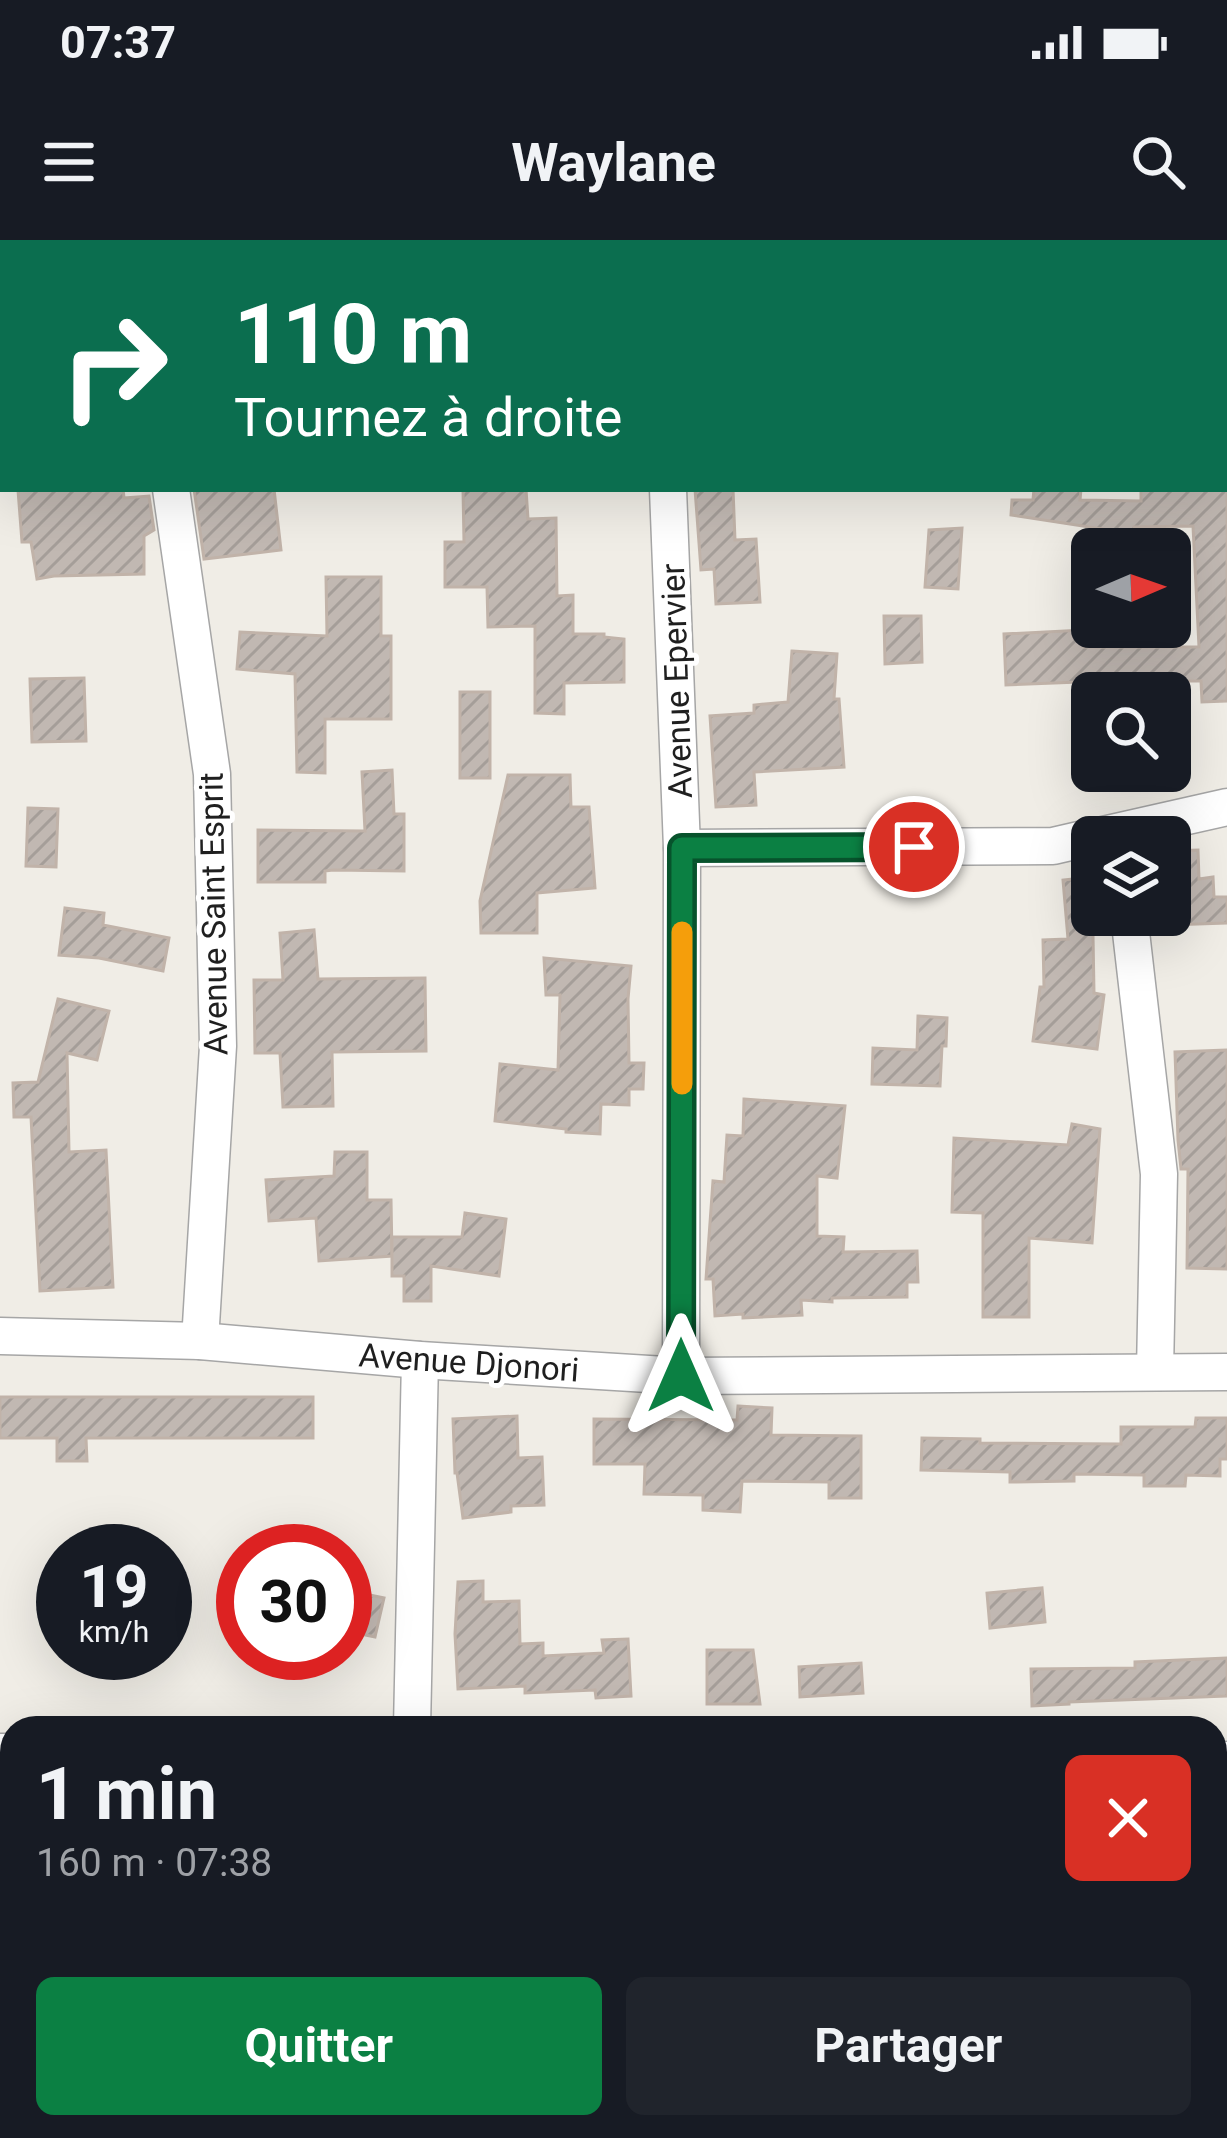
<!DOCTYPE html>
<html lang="fr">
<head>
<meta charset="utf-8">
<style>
	:root { --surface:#171b24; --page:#20242c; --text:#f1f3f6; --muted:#9ea1a6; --accent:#0b8043 }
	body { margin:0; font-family:Roboto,sans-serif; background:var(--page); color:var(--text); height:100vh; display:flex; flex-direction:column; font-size:45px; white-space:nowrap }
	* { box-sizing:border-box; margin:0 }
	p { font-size:39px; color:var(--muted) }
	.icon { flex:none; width:66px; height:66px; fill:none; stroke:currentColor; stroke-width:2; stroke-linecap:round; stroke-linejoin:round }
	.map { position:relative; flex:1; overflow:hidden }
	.panel { position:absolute; left:0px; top:1476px; width:1227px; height:423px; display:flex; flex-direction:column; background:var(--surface); border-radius:36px 36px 0 0; box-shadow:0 12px 48px #0002 }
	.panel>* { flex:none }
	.banner { position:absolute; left:0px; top:0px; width:1227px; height:252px; box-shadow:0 12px 48px #0002; background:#0b6e4f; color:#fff; overflow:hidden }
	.needle { width:78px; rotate:88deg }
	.fabs { position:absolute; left:1071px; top:288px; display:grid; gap:24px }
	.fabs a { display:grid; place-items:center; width:120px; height:120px; border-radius:18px; background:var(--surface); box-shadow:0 12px 48px #0002; font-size:60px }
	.speed { position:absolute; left:36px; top:1284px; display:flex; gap:24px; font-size:60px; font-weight:700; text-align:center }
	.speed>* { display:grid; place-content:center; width:156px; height:156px; border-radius:50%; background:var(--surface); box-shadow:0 12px 48px #0002; line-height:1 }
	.speed small { font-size:30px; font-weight:400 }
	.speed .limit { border:18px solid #d22; background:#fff; color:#111 }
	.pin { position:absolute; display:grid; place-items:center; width:102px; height:102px; color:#fff; margin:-51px; border:6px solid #fff; border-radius:50%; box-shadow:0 3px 12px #0007 }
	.me { position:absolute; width:132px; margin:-66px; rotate:0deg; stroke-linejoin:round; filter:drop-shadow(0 0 9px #0008) }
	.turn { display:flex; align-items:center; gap:42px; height:252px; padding:0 36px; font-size:54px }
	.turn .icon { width:156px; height:156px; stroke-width:2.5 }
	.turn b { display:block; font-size:84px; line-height:102px }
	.round { display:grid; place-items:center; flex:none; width:126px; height:126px; border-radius:18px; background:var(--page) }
	.headline { display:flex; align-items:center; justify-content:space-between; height:204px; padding:0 36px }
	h1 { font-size:72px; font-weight:700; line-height:90px }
	.cta { display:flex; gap:24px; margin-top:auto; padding:24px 36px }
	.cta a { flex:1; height:138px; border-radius:18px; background:var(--accent); color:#fff; font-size:48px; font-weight:700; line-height:138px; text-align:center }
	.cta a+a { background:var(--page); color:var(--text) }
	.status { display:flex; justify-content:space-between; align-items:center; height:84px; padding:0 60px; background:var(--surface); direction:ltr }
	.status svg { height:33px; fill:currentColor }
	header { display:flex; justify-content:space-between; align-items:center; height:156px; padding:0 36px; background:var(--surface); font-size:54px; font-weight:700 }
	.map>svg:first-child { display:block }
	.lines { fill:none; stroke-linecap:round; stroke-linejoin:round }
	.stream { stroke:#a8d1dc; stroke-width:9 }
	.building { fill:url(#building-hatch); stroke:#c1b3a9; stroke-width:3 }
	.minor-casing { stroke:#a6a6a6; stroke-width:39 }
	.minor { stroke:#fff; stroke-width:36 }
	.route-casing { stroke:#07532c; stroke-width:30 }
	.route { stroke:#0b8043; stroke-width:21 }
	.slow { stroke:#f59e0b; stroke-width:21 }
	.labels { text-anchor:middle; stroke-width:10; stroke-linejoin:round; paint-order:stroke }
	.street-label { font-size:33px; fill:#1f1f1f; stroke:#fff }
</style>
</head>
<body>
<div class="status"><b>07:37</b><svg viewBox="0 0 49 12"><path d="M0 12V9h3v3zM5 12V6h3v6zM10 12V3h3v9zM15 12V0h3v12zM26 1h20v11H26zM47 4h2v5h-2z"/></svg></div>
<header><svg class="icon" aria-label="menu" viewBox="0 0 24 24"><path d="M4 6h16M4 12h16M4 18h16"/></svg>Waylane<svg class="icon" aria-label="search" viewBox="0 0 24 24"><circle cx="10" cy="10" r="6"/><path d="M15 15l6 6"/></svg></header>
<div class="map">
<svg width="1227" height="1898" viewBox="0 0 1227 1898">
	<defs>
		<pattern id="building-hatch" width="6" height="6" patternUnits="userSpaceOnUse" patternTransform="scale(3)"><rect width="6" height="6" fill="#c1b8b2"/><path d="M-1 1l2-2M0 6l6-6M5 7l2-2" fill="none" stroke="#a59e99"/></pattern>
	</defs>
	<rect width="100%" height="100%" fill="#f0ede6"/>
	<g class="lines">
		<g class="stream">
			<path d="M 0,1658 L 12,1667"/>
			<path d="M 281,1887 L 293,1898"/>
		</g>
	</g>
	<g class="building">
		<path d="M 123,249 L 124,258 L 149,256 L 154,290 L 144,296 L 144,334 L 54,336 L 37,339 L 31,302 L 22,302 L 18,250 Z"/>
		<path d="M 194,249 L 274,249 L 281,310 L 204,319 Z"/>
		<path d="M 463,249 L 526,249 L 528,279 L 556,278 L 557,356 L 573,355 L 573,394 L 604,394 L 604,397 L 624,399 L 624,442 L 564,443 L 564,474 L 535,473 L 535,386 L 488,387 L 487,347 L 445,347 L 445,302 L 464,302 Z"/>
		<path d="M 695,249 L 733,249 L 735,300 L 756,299 L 760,362 L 716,364 L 714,329 L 701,330 Z"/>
		<path d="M 1034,249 L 1081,249 L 1080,260 L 1141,261 L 1141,249 L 1227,249 L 1227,461 L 1202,462 L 1201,441 L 1105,441 L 1006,445 L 1004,394 L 1083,390 L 1084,407 L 1199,407 L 1193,286 L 1134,287 L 1134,309 L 1109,309 L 1109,290 L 1011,275 L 1012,260 L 1033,260 Z"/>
		<path d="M 962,288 L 958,349 L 925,347 L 929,290 Z"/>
		<path d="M 326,337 L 381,337 L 381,396 L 391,396 L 391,479 L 325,479 L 325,533 L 297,532 L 295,434 L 237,429 L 240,392 L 327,396 Z"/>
		<path d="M 884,376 L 921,376 L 922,422 L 885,424 Z"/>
		<path d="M 792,411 L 837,414 L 834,459 L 839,459 L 844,527 L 754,532 L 756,565 L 716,567 L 710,476 L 754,473 L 754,465 L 788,462 Z"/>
		<path d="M 84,438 L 86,501 L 32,502 L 30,439 Z"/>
		<rect x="460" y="452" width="30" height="86"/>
		<path d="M 392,530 L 394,574 L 404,574 L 404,631 L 333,630 L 325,631 L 325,642 L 258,642 L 258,590 L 365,591 L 362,532 Z"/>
		<path d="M 508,535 L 570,535 L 571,567 L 589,567 L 595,648 L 537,653 L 537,693 L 481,693 L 480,661 Z"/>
		<path d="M 28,568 L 58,569 L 56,627 L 26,626 Z"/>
		<path d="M 1198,610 L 1199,639 L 1213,637 L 1214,657 L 1227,657 L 1227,683 L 1170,685 L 1170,611 Z"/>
		<path d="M 1092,637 L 1094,753 L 1104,755 L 1097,809 L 1033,801 L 1040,747 L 1044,747 L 1043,700 L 1068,699 L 1063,640 Z"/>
		<path d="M 65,668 L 104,673 L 103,685 L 169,698 L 163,731 L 99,718 L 59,715 Z"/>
		<path d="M 314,690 L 318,739 L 425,738 L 426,811 L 332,812 L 333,866 L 283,867 L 280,813 L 255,813 L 254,740 L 283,740 L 280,693 Z"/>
		<path d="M 544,718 L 631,726 L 628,759 L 629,823 L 644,823 L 643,849 L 629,849 L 629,865 L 601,864 L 600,894 L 566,892 L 566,889 L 495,881 L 500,824 L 558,830 L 560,755 L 546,755 Z"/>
		<path d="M 58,759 L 109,771 L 97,820 L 67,813 L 69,912 L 106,910 L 113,1047 L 40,1051 L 31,877 L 14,877 L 13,843 L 38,842 Z"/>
		<path d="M 918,776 L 947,778 L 946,806 L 942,806 L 940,846 L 872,844 L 873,808 L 917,810 Z"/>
		<path d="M 1227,810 L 1227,1029 L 1187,1028 L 1188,929 L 1181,929 L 1178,900 L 1175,812 Z"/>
		<path d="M 744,859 L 845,866 L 837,938 L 817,936 L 817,996 L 844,997 L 843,1012 L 917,1011 L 918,1042 L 907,1042 L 907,1057 L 832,1058 L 832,1062 L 801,1060 L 802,1075 L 743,1078 L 743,1074 L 715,1076 L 713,1039 L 706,1039 L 713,941 L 724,942 L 727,895 L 743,896 Z"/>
		<path d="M 1072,884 L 1100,889 L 1092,1003 L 1029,998 L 1029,1077 L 983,1077 L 983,973 L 952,972 L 954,898 L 1068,905 Z"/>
		<path d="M 335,912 L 367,912 L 367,960 L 391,960 L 392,1016 L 319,1021 L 316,978 L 269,981 L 266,940 L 334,936 Z"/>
		<path d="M 465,973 L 506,979 L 499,1036 L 431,1026 L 431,1061 L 404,1061 L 404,1036 L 392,1036 L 392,997 L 462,997 Z"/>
		<path d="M 0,1157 L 313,1157 L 313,1198 L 86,1198 L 87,1221 L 57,1221 L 57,1198 L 0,1198 Z"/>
		<path d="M 738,1166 L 772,1168 L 771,1195 L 861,1196 L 861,1258 L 829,1258 L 829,1242 L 742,1241 L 740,1272 L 703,1270 L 703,1255 L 644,1254 L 645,1224 L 594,1224 L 594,1179 L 737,1180 Z"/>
		<path d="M 517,1176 L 518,1218 L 542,1217 L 544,1265 L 511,1266 L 511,1272 L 463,1278 L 457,1233 L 455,1233 L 453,1179 Z"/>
		<path d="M 1196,1178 L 1227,1178 L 1227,1219 L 1220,1219 L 1220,1236 L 1186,1235 L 1185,1246 L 1144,1246 L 1144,1235 L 1074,1234 L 1074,1241 L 1010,1242 L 1010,1232 L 921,1230 L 922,1198 L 980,1199 L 980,1203 L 1121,1204 L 1121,1187 L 1195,1187 Z"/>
		<path d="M 483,1341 L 483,1362 L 519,1361 L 520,1404 L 543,1403 L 543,1416 L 604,1413 L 602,1400 L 628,1399 L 631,1456 L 596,1458 L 595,1450 L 525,1453 L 525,1446 L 458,1449 L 455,1394 L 458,1342 Z"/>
		<path d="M 1042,1348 L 1045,1382 L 990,1388 L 987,1353 Z"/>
		<path d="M 360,1353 L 384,1358 L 375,1397 L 351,1392 Z"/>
		<path d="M 707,1410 L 753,1410 L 760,1464 L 707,1464 Z"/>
		<path d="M 1227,1418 L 1227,1456 L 1069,1462 L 1069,1464 L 1032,1466 L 1031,1429 L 1135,1428 L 1135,1422 Z"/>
		<path d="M 861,1423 L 863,1453 L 800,1457 L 799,1427 Z"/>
	</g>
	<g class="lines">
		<g class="minor-casing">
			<g id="minor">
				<path d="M 662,0 L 662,3"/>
				<path d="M 1157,0 L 1157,3"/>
				<path d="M 1224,130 L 1227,130"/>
				<path d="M 0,132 L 3,131"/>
				<path d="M 171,249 L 212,534 L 218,806 L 200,1101"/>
				<path d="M 668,249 L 682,608 L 681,1136"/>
				<path d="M 1094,597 L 1227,567"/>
				<path d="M 682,608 L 1053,606 L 1092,597"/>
				<path d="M 1129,675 L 1159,934 L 1155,1131"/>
				<path d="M 0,1096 L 200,1101 L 420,1120 L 681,1136 L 1227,1132"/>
				<path d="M 412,1488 L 420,1120"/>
				<path d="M 0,1512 L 12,1512"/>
				<path d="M 1215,1520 L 1227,1520"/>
				<path d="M 578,1887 L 578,1898"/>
			</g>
		</g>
		<use href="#minor" class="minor"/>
	</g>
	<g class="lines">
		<g class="route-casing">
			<path id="route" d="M 681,1136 L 682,608 L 914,607"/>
		</g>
		<use href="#route" class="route"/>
		<path class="slow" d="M 682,844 L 682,692"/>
	</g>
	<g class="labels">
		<g class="street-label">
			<text transform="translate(676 441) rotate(-92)" y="12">Avenue Epervier</text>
			<text transform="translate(213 674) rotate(-91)" y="12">Avenue Saint Esprit</text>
			<text transform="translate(469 1122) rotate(4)" y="12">Avenue Djonori</text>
		</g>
	</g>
</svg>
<div class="fabs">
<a><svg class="needle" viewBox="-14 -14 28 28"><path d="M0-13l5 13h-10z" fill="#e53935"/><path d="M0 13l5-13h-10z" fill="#9ea1a6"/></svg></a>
<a><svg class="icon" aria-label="search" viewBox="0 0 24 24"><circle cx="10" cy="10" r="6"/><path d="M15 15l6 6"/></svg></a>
<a><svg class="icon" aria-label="layers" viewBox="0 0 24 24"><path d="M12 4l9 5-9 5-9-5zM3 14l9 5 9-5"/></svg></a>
</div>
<div class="speed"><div>19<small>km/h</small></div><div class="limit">30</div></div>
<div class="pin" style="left:914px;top:607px;background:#d93025"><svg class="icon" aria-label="arrive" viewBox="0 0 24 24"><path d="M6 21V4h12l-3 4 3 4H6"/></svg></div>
<svg class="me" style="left:681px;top:1136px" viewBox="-20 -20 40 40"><path d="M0-17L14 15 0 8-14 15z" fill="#0b8043" stroke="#fff" stroke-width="4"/></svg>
<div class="banner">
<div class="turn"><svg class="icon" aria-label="right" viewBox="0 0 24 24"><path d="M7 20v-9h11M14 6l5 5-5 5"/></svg><div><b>110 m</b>Tournez à droite</div></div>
</div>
<section class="panel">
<div class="headline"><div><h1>1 min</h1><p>160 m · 07:38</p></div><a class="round" style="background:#d93025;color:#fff"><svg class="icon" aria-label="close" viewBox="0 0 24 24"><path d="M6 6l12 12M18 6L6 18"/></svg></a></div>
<div class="cta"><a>Quitter</a><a>Partager</a></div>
</section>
</div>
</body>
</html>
